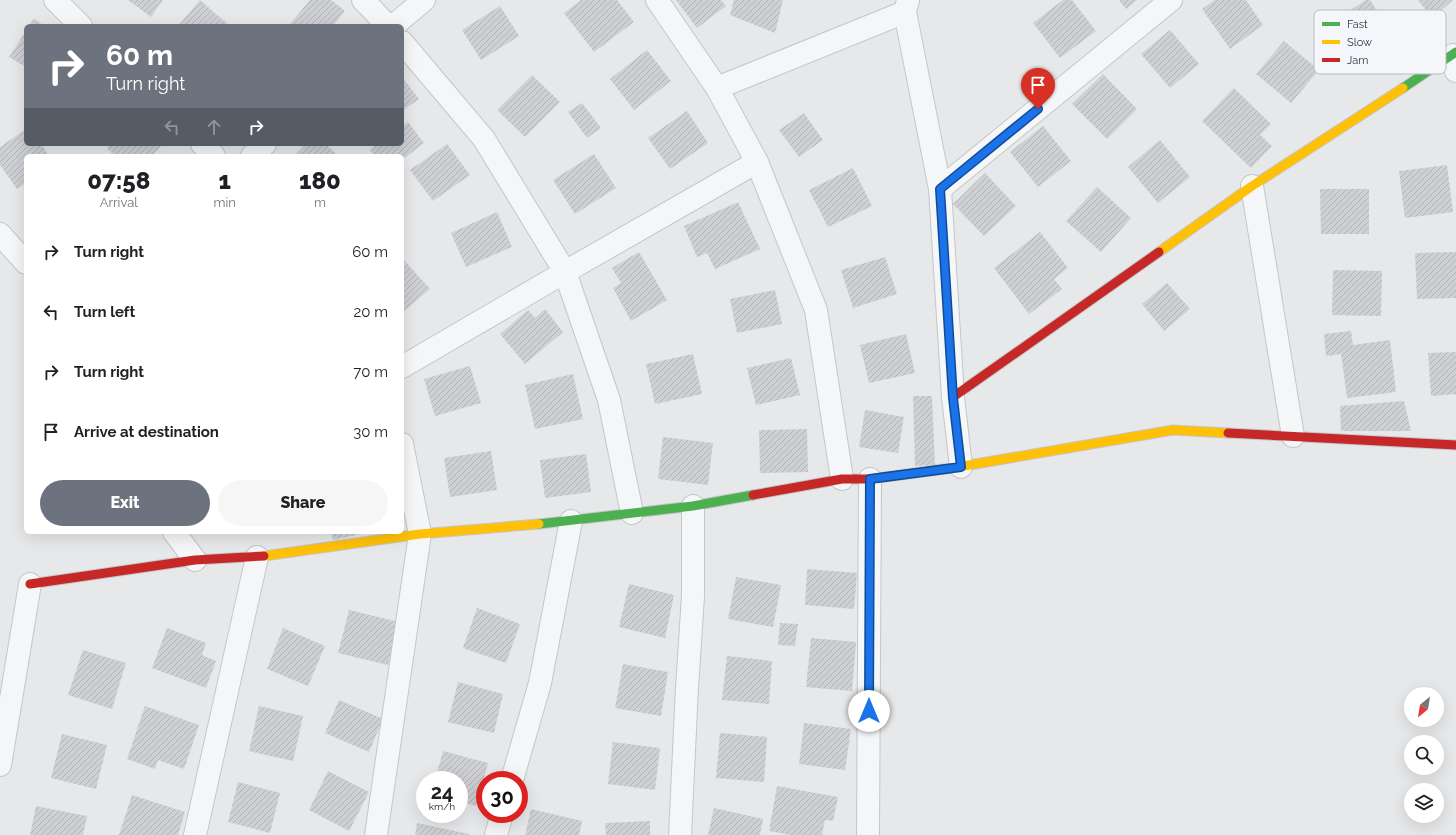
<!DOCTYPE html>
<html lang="en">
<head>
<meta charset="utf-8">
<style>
	:root { --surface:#fff; --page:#f6f6f6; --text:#202124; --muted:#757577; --accent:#6c737f }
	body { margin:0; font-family:Raleway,sans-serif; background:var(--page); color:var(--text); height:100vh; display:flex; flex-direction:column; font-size:15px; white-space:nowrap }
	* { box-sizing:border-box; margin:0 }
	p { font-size:13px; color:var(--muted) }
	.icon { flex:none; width:22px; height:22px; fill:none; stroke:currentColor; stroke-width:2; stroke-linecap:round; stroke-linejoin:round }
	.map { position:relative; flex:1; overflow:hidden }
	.details { position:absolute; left:24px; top:154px; width:380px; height:380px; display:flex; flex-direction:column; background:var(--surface); border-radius:6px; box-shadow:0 4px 16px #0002 }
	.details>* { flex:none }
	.guide { position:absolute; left:24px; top:24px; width:380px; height:122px; border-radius:6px; box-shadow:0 4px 16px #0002; background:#6c737f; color:#fff; overflow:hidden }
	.needle { width:26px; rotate:210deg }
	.fabs { position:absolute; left:1404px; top:687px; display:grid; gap:8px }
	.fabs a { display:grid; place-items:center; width:40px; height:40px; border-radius:50%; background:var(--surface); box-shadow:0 4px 16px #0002; font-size:20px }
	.speed { position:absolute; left:416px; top:771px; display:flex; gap:8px; font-size:20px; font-weight:700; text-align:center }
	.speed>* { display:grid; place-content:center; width:52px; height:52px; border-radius:50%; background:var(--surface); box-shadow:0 4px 16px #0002; line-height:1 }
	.speed small { font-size:10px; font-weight:400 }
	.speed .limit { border:6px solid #d22; background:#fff; color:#111 }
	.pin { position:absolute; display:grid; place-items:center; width:34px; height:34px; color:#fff; margin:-41px -17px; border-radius:50% 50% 50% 0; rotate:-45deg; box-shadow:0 0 4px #0007 }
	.pin .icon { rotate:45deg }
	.me { position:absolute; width:44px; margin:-22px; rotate:0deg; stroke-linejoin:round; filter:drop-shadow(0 0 3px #0008) }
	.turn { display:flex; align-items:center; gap:14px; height:84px; padding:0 16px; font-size:18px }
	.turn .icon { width:52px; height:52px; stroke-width:2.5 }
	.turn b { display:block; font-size:28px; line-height:34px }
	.lanes { display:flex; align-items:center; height:38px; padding:0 16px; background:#0003; justify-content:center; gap:20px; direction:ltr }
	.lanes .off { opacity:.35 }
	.eta { display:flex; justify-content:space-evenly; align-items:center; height:68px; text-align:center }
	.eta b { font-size:24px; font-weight:800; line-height:28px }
	.cta { display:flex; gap:8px; margin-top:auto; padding:8px 16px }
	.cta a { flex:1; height:46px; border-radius:24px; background:var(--accent); color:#fff; font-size:16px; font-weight:800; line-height:46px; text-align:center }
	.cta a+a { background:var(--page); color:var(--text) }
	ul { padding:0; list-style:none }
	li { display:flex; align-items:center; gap:12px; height:60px; padding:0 16px }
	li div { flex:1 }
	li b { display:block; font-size:15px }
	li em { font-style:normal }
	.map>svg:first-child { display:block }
	.building { fill:url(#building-hatch) }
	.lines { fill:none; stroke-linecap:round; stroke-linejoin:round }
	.street-casing { stroke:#c4c6c8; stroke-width:24 }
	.fast-casing { stroke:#c4c6c8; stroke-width:11 }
	.slow-casing { stroke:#c4c6c8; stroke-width:11 }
	.jam-casing { stroke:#c4c6c8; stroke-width:11 }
	.street { stroke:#f5f6f7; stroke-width:22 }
	.fast { stroke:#4caf50; stroke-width:9 }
	.slow { stroke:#ffc107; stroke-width:9 }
	.jam { stroke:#c62828; stroke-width:9 }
	.route-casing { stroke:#114b97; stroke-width:10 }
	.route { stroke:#1a73e8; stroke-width:7 }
	.key { fill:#f4f6f9; stroke:#b8bcc3; stroke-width:1 }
	.key-label { font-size:11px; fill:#2b3445 }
</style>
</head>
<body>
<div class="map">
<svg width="1456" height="835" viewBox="0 0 1456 835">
	<defs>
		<pattern id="building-hatch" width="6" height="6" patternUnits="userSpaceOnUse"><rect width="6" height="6" fill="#ced0d3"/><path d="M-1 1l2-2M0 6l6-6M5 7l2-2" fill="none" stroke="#b1b3b6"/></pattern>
	</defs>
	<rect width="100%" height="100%" fill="#e6e8ea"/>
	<g class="building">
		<path d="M 128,0 L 163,0 L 151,17 Z"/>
		<path d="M 200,0 L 230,26 L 178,26 Z"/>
		<path d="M 310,0 L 331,0 L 345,11 L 333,26 L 292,26 L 290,24 Z"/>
		<path d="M 581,0 L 617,0 L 634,22 L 594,52 L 564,13 Z"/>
		<path d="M 676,0 L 721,0 L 726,6 L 697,28 Z"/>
		<path d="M 734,0 L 783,0 L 775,33 L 730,15 Z"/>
		<path d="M 1063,0 L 1072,0 L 1096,31 L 1060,58 L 1033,23 Z"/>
		<path d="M 1119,0 L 1137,0 L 1126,9 Z"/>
		<path d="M 1215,0 L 1246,0 L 1263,25 L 1230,49 L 1202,9 Z"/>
		<path d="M 1366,0 L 1370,0 L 1389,29 L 1351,54 L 1331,23 Z"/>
		<path d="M 1418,0 L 1453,0 L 1432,18 Z"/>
		<path d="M 500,6 L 519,36 L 481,60 L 462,30 Z"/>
		<path d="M 34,19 L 45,26 L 29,26 Z"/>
		<path d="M 1170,30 L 1199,64 L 1170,88 L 1141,54 Z"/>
		<path d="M 26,31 L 26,67 L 9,57 Z"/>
		<path d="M 1284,41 L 1319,70 L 1291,103 L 1256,74 Z"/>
		<path d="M 647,50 L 671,81 L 634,110 L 610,79 Z"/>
		<path d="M 1103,74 L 1137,109 L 1107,139 L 1072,104 Z"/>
		<path d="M 532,75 L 560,102 L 525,137 L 497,110 Z"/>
		<path d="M 402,77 L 419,99 L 402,111 Z"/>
		<path d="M 1234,88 L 1271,124 L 1260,135 L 1272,146 L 1251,168 L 1202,121 Z"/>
		<path d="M 582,103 L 601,128 L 587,138 L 568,112 Z"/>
		<path d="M 687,111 L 708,143 L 670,169 L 648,138 Z"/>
		<path d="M 804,113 L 823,140 L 799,157 L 779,130 Z"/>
		<path d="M 408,122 L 424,143 L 402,160 L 402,156 L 374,156 L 370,150 L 378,144 L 402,144 L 402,126 Z"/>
		<path d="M 1043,126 L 1071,161 L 1038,187 L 1010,152 Z"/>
		<path d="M 26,129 L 26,144 L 41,144 L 49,156 L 26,156 L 26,183 L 17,189 L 0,165 L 0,147 Z"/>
		<path d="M 1160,140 L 1190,177 L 1158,203 L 1128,167 Z"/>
		<path d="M 111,144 L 163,144 L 152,156 L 115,156 L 107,148 Z"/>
		<path d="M 306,144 L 326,144 L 338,156 L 294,156 Z"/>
		<path d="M 447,144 L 470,175 L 433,201 L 410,170 Z"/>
		<path d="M 594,154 L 616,188 L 575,214 L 553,180 Z"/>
		<path d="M 1447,165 L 1453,212 L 1405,218 L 1399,171 Z"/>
		<path d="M 853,168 L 872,206 L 828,227 L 809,190 Z"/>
		<path d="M 985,173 L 1016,206 L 984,236 L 953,204 Z"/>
		<path d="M 1097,187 L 1131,218 L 1101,252 L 1066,221 Z"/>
		<path d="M 1320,189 L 1369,189 L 1369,234 L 1321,234 Z"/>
		<path d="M 738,202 L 760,249 L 715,269 L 707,253 L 697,257 L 684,226 Z"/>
		<path d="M 497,212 L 512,247 L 466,267 L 451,233 Z"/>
		<path d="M 1040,232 L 1068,268 L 1054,279 L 1062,289 L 1029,314 L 994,268 Z"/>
		<path d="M 639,252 L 667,300 L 631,321 L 613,288 L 621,283 L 612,268 Z"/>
		<path d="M 1456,252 L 1456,298 L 1417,299 L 1415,253 Z"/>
		<path d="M 885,257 L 897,294 L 853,308 L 841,270 Z"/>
		<path d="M 403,259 L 430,289 L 402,313 L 402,260 Z"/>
		<path d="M 1333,270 L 1382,271 L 1381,316 L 1332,315 Z"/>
		<path d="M 1167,283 L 1190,309 L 1164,331 L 1142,304 Z"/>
		<path d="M 775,290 L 782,324 L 737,333 L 730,299 Z"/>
		<path d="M 545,309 L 563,332 L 525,364 L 500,334 L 528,310 L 535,318 Z"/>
		<path d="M 1351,331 L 1353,345 L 1390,340 L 1396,392 L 1347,398 L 1341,354 L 1326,356 L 1324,334 Z"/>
		<path d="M 906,334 L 915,373 L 869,383 L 860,345 Z"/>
		<path d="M 1456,352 L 1456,394 L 1431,396 L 1428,353 Z"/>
		<path d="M 693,354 L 702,394 L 655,404 L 646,364 Z"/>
		<path d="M 791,358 L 800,395 L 756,405 L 747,368 Z"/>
		<path d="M 470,366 L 481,403 L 435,416 L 424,379 Z"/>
		<path d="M 573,374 L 583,419 L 535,429 L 525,385 Z"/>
		<path d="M 913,396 L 932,396 L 935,465 L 915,466 Z"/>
		<path d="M 1404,401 L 1411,431 L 1341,431 L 1340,406 Z"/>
		<path d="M 865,410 L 904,417 L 898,453 L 859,447 Z"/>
		<path d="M 807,429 L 808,472 L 760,473 L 759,430 Z"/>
		<path d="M 663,437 L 713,443 L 708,485 L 658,479 Z"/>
		<path d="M 491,451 L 497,490 L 450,497 L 444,458 Z"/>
		<path d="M 586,454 L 591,492 L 545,498 L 540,460 Z"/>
		<path d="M 331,532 L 355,532 L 356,535 L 333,540 Z"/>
		<path d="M 807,569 L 857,573 L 854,609 L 805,605 Z"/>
		<path d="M 736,577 L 781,585 L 773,627 L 728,619 Z"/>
		<path d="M 629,584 L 674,595 L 665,638 L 619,627 Z"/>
		<path d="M 477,608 L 520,624 L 506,663 L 463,648 Z"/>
		<path d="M 349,610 L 399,622 L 388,665 L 338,653 Z"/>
		<path d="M 780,623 L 798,624 L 795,646 L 778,645 Z"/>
		<path d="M 167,628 L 206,643 L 202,655 L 216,661 L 206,688 L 152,668 Z"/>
		<path d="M 283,628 L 325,646 L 308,686 L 267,669 Z"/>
		<path d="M 811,638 L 856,642 L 852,691 L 806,687 Z"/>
		<path d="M 83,650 L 126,663 L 112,709 L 68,695 Z"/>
		<path d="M 727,656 L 772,661 L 769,704 L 722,700 Z"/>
		<path d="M 623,664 L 668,672 L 661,716 L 615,708 Z"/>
		<path d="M 458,682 L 503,694 L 494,733 L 448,722 Z"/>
		<path d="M 339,700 L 383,719 L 369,752 L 325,733 Z"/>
		<path d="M 145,706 L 199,725 L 184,769 L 158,760 L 155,769 L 127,759 Z"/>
		<path d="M 259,706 L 303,716 L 293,761 L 249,751 Z"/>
		<path d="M 804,723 L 851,729 L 845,770 L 799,764 Z"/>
		<path d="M 720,733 L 767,737 L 764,782 L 716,778 Z"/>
		<path d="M 62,734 L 107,745 L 96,789 L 51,778 Z"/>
		<path d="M 613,742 L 660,748 L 655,790 L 608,784 Z"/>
		<path d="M 443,751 L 488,763 L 476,806 L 459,801 L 459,780 L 435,780 Z"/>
		<path d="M 328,771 L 369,792 L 349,831 L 309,810 Z"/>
		<path d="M 238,782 L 280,793 L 270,833 L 228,822 Z"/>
		<path d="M 777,786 L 838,797 L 833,821 L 825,820 L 822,835 L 791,835 L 769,831 Z"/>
		<path d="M 132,795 L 185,812 L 178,835 L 119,835 Z"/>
		<path d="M 36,806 L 87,816 L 83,835 L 30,835 Z"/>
		<path d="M 714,808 L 763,819 L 760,835 L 708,835 Z"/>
		<path d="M 531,809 L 582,821 L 579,835 L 525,835 Z"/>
		<path d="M 650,821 L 650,835 L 606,835 L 605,823 Z"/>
		<path d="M 417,823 L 469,834 L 468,835 L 415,835 Z"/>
	</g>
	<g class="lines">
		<g class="street-casing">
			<g id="street">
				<path d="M 55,0 L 81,26"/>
				<path d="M 363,0 L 388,26"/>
				<path d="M 657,0 L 717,88 L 757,162 L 816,310 L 842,479"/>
				<path d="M 908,0 L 905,12 L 940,189 L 953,397 L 961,467"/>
				<path d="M 393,26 L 424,0"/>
				<path d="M 402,42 L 484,139 L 565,272 L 609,400 L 632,513"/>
				<path d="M 1453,55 L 1456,71"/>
				<path d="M 717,88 L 905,12"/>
				<path d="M 202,144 L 214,156"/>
				<path d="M 252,156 L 265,144"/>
				<path d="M 1252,186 L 1293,436"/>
				<path d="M 940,189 L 1171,0"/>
				<path d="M 0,234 L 26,263"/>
				<path d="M 402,367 L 565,272 L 757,162"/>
				<path d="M 174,532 L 195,560"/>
				<path d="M 0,765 L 30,584"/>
				<path d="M 512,780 L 540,683 L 571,521"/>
				<path d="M 195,835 L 257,557"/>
				<path d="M 376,835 L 420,534 L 402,444"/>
				<path d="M 496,835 L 502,814"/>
				<path d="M 680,835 L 687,688 L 693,596 L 693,506"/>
				<path d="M 868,835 L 870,479"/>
			</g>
		</g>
		<g class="fast-casing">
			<g id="fast">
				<path d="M 1403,88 L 1456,52"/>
				<path d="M 539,524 L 693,506 L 753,495"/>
			</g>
		</g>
		<g class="slow-casing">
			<g id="slow">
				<path d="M 1159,252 L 1252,186 L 1403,88"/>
				<path d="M 952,468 L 1173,430 L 1228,433"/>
				<path d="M 264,556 L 420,534 L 539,524"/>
			</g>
		</g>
		<g class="jam-casing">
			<g id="jam">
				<path d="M 953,397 L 1159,252"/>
				<path d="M 1228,433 L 1456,445"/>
				<path d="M 753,495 L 842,479 L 870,479 L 952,468"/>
				<path d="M 30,584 L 195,560 L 264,556"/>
			</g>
		</g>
		<use href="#street" class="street"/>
		<use href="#fast" class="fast"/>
		<use href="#slow" class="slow"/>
		<use href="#jam" class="jam"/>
	</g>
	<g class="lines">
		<g class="route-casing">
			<path id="route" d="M 869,711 L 870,479 L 961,467 L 953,398 L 940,189 L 1038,109"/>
		</g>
		<use href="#route" class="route"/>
	</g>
	<rect x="1314" y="10" width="132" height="64" rx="6" class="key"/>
	<rect x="1322" y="22" width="18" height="4" fill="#4caf50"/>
	<rect x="1322" y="40" width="18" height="4" fill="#ffc107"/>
	<rect x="1322" y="58" width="18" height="4" fill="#c62828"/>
	<g class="key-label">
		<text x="1347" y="28">Fast</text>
		<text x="1347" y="46">Slow</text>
		<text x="1347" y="64">Jam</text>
	</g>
</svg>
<div class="fabs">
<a><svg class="needle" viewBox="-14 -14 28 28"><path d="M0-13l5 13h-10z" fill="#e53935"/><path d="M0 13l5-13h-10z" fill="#757577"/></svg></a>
<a><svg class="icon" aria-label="search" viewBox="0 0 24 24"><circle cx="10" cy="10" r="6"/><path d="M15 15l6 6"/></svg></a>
<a><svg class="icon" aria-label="layers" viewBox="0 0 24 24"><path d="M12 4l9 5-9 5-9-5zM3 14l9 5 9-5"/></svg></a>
</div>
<div class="speed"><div>24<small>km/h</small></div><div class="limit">30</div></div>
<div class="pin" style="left:1038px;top:109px;background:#d93025"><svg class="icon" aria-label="arrive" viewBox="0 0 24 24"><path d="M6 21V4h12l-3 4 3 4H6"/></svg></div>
<svg class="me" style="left:869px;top:711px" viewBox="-20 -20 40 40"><circle r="19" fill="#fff"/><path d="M0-13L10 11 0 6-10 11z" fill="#1a73e8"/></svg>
<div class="guide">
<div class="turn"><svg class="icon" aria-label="right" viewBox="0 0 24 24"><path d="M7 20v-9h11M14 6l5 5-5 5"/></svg><div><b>60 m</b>Turn right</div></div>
<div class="lanes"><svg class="icon off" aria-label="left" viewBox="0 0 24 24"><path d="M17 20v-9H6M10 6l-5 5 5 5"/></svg><svg class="icon off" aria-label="ahead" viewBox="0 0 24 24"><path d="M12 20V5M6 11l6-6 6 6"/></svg><svg class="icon" aria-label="right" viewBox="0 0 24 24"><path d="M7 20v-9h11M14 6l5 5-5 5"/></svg></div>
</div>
<section class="details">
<div class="eta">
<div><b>07:58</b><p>Arrival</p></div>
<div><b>1</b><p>min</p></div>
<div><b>180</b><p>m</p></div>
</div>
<ul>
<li><svg class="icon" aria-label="right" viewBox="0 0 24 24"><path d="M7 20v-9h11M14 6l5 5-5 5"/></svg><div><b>Turn right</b></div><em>60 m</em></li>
<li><svg class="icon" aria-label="left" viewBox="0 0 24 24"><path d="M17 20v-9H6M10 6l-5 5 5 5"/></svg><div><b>Turn left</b></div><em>20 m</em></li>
<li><svg class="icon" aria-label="right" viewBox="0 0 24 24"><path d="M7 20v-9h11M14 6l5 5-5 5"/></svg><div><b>Turn right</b></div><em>70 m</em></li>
<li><svg class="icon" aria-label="arrive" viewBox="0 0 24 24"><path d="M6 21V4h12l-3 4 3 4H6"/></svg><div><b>Arrive at destination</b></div><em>30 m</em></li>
</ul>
<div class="cta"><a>Exit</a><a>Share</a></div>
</section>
</div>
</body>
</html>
